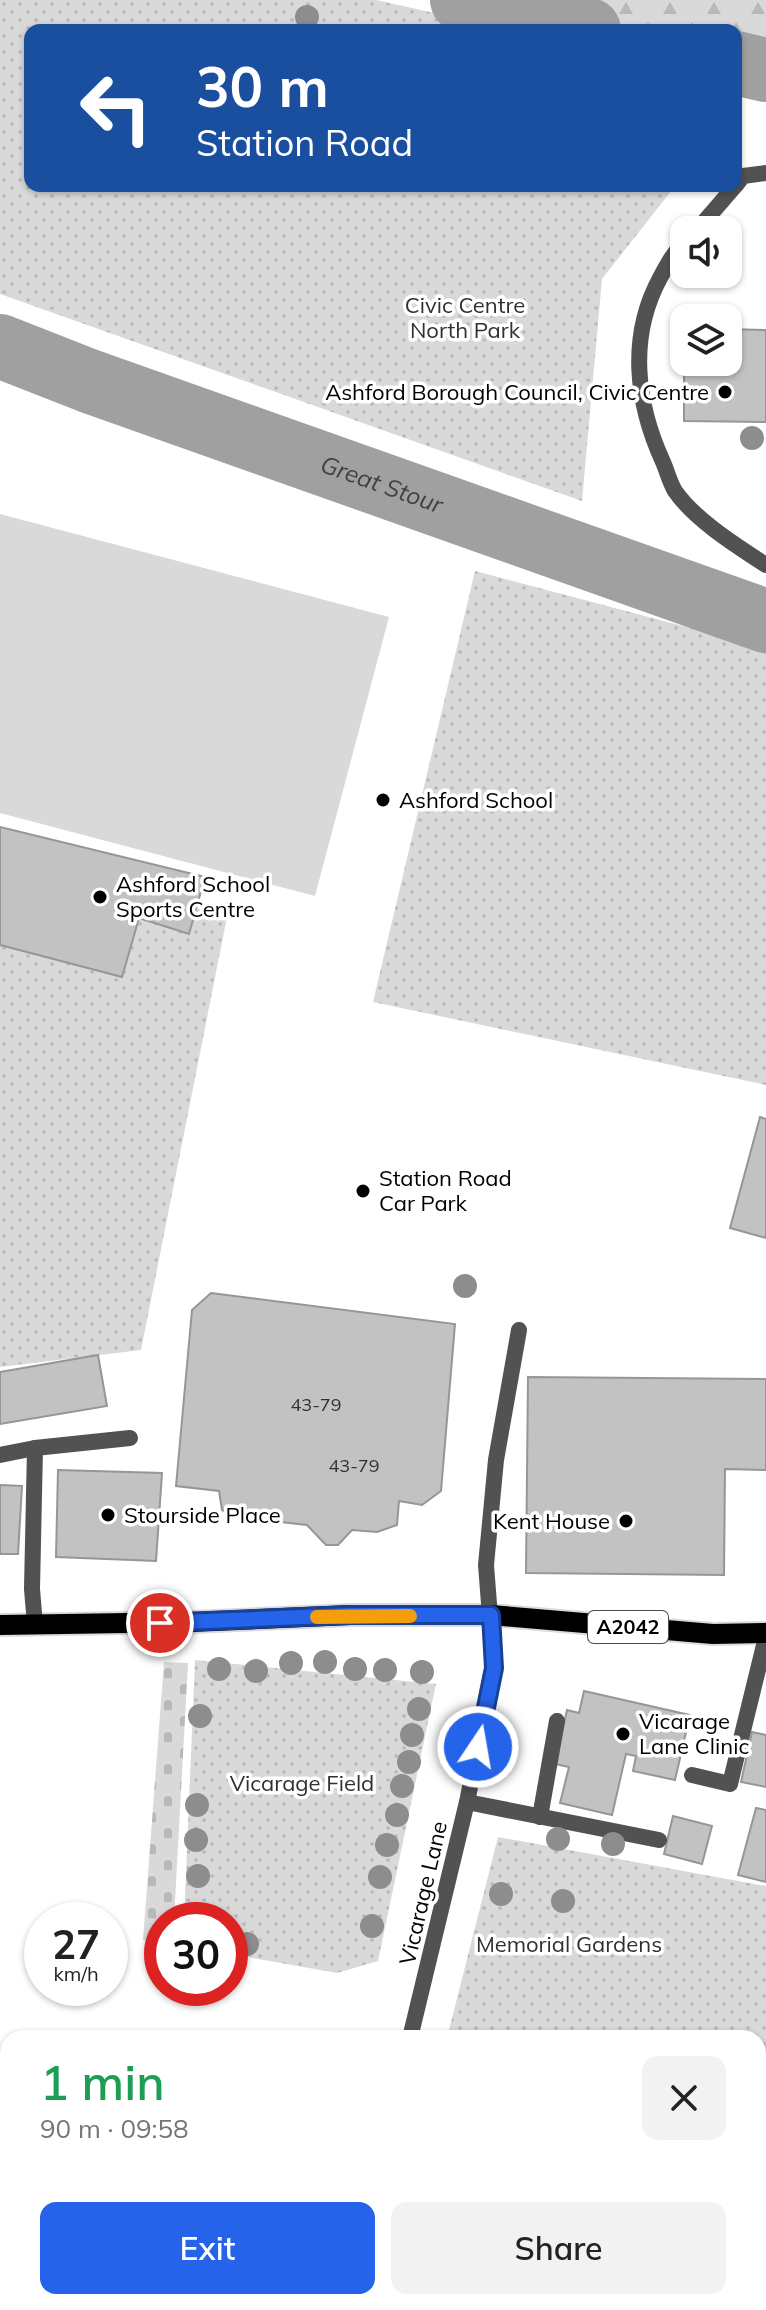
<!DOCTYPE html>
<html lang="en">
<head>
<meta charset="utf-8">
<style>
	:root { --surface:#fff; --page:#f2f2f2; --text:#222; --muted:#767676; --accent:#2563eb }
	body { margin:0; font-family:Mulish,sans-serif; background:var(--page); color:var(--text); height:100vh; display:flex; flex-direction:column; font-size:30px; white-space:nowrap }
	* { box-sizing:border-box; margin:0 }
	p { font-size:26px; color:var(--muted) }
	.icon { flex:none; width:44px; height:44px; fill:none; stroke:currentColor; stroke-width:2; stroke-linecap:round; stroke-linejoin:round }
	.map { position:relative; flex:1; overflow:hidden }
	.side { position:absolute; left:0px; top:2030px; width:766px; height:280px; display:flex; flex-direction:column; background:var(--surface); border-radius:24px 24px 0 0; box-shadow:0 2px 6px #0004 }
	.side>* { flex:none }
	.banner { position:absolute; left:24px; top:24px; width:718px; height:168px; border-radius:16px; box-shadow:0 2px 6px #0004; background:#1a4fa0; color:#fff; overflow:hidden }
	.controls { position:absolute; left:670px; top:216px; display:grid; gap:16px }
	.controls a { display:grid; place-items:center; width:72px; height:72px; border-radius:16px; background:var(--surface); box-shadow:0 2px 6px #0004; font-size:40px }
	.speed { position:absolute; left:24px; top:1902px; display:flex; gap:16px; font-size:40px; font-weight:700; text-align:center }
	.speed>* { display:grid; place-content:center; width:104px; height:104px; border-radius:50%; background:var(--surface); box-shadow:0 2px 6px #0004; line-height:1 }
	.speed small { font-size:20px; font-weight:400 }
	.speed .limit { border:12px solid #d22; background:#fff; color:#111 }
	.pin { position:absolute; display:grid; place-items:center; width:68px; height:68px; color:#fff; margin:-34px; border:4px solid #fff; border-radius:50%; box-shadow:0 2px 8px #0007 }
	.me { position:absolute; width:88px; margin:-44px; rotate:12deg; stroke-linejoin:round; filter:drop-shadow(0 0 6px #0008) }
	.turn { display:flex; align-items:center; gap:28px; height:168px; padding:0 40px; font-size:36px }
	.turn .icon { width:104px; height:104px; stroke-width:2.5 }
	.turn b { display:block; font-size:56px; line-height:68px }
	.round { display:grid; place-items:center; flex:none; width:84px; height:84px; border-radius:16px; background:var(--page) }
	.overview { display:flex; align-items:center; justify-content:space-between; height:136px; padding:0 40px }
	h1 { font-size:48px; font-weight:600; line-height:60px; color:#1e9e55 }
	.action { display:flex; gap:16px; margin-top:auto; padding:16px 40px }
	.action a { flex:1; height:92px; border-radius:16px; background:var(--accent); color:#fff; font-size:32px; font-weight:600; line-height:92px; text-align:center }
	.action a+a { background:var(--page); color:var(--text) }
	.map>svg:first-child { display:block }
	.grass { fill:#d9d9d9 }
	.forest { fill:url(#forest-firs) }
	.cemetery { fill:url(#cemetery-stones) }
	.park { fill:url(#park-dots) }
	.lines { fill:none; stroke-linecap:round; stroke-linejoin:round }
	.river { stroke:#a0a0a0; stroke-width:64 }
	.building { fill:#c2c2c2; stroke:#969696; stroke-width:2 }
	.primary-casing { stroke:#dbdbdb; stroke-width:24 }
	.lane { stroke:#525252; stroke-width:16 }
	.street { stroke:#525252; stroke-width:16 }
	.primary { stroke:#000; stroke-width:20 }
	.tree { fill:#8d8d8d }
	.route-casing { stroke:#184099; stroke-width:20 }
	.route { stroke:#2563eb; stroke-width:14 }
	.slow { stroke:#f59e0b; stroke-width:14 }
	.poi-dot { fill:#000; stroke:#fff; stroke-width:3 }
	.labels { text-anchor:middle; stroke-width:7; stroke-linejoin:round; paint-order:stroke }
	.number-label { font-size:18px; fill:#303030 }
	.shield { fill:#fff; stroke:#4c4c4c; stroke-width:2 }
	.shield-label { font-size:20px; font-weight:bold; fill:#000 }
	.park-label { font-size:22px; fill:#303030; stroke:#fff }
	.poi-label { font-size:22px; fill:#000; stroke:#fff; text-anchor:start }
	.street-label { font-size:22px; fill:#000; stroke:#fff }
	.water-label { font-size:24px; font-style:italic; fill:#414141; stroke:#fff }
</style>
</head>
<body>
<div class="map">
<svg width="766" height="2310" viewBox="0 0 766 2310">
	<defs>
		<pattern id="forest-firs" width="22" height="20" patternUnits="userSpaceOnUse" patternTransform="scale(2)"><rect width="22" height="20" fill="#d9d9d9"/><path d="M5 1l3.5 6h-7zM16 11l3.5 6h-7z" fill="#b8b8b8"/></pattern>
		<pattern id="cemetery-stones" width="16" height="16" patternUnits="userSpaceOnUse" patternTransform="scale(2)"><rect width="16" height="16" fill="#d9d9d9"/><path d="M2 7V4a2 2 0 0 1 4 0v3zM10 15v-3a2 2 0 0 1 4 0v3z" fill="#b8b8b8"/></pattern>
		<pattern id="park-dots" width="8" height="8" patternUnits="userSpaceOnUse" patternTransform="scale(2)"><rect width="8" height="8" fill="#d9d9d9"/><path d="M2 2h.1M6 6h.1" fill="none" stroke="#b8b8b8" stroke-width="1.8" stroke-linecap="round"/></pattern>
	</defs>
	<rect width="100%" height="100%" fill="#fff"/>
	<path class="grass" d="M 0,514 L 389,617 L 315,896 L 0,813 Z"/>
	<path class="forest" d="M 472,0 L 766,0 L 766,70 L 736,64 L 736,30 L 591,30 Z"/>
	<path class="cemetery" d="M 164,1662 L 188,1663 L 174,1920 L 162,1920 L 162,1943 L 143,1940 Z"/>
	<g class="park">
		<path d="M 0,0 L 376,0 L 511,30 L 30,30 L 30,186 L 675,186 L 602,279 L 582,501 L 0,294 Z"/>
		<path d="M 475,571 L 766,648 L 766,1085 L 373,1002 Z"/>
		<path d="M 0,852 L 227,917 L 141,1350 L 0,1367 Z"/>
		<path d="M 195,1660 L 436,1684 L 378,1961 L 337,1973 L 230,1954 L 230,1920 L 184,1920 Z"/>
		<path d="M 498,1837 L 766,1886 L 766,2234 L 758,2231 L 758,2038 L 447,2038 Z"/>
	</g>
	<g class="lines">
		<g class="river">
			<path d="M 462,0 L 589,30"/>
			<path d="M 736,63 L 766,70"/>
			<path id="s1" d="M 0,346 L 89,381 L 766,621"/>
		</g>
	</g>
	<g class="building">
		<path d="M 728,329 L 766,330 L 766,422 L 684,421 L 684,362 L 728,362 Z"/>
		<path d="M 0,827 L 205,877 L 189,934 L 139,918 L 122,977 L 0,945 Z"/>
		<path d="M 760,1117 L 766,1119 L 766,1238 L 730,1228 Z"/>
		<path d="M 211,1293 L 455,1324 L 441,1491 L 422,1505 L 399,1501 L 397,1525 L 377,1532 L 352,1530 L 338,1545 L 326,1545 L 307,1525 L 237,1517 L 222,1510 L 219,1491 L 176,1486 L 192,1310 Z"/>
		<path d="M 98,1355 L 107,1406 L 0,1424 L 0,1372 Z"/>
		<path d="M 528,1377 L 766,1379 L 766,1470 L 725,1469 L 724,1575 L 526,1573 Z"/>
		<path d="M 58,1470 L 162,1473 L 156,1561 L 56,1557 Z"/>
		<path d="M 0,1485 L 22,1486 L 18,1554 L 0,1554 Z"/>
		<path d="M 584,1691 L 690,1715 L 675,1780 L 633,1771 L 636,1756 L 626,1754 L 612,1815 L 560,1803 L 569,1767 L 555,1764 L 567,1710 L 579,1713 Z"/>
		<path d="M 752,1732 L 766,1735 L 766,1787 L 741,1782 Z"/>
		<path d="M 756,1808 L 766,1810 L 766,1882 L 738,1875 Z"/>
		<path d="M 673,1816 L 712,1826 L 702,1864 L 664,1854 Z"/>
		<path d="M 37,2302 L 95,2302 L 93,2310 L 47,2310 L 35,2307 Z"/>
		<path d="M 241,2302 L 280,2302 L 279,2310 L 239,2310 Z"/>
		<path d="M 615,2302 L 748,2302 L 746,2310 L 614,2310 Z"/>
	</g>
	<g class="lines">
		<g class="primary-casing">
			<path id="primary" d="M 0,1625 L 191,1622 L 350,1615 L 491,1615 L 713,1634 L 766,1633"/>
		</g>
		<g class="lane">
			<path d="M 35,1448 L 32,1589 L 35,1625"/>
			<path d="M 0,1455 L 35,1448 L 130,1438"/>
			<path d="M 692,1775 L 730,1784 L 766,1637"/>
			<path d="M 467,1802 L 659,1840"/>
			<path d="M 540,1817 L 557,1721"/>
			<path d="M 0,2085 L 8,2087"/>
		</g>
		<g class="street">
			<path d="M 736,185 L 743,176 L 766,173"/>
			<path d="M 697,230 L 735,186"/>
			<path d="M 684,243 C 673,253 667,265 660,278 C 628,337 636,403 663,462 C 667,471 670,483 675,491 C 695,520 737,546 766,565"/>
			<path d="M 410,2038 L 467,1802 L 494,1668 L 486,1565 L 496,1460 L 519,1330"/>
			<path d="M 758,2241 L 766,2243"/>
			<path d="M 349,2310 L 351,2302"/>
		</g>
		<use href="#primary" class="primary"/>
	</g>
	<g class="tree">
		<circle cx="307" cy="17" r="12"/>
		<circle cx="752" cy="438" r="12"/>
		<circle cx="465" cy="1286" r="12"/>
		<circle cx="325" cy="1662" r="12"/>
		<circle cx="291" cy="1663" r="12"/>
		<circle cx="219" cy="1669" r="12"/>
		<circle cx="355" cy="1669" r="12"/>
		<circle cx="385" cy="1670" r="12"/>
		<circle cx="256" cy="1671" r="12"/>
		<circle cx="422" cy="1672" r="12"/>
		<circle cx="419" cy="1709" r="12"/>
		<circle cx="200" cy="1716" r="12"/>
		<circle cx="412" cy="1735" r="12"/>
		<circle cx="409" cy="1762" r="12"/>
		<circle cx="402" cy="1786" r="12"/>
		<circle cx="197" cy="1805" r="12"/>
		<circle cx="397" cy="1815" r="12"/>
		<circle cx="558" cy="1839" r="12"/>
		<circle cx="196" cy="1840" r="12"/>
		<circle cx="613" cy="1844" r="12"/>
		<circle cx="387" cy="1845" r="12"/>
		<circle cx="198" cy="1876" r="12"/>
		<circle cx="380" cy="1877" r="12"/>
		<circle cx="501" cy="1894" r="12"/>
		<circle cx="563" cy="1901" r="12"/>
		<circle cx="372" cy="1926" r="12"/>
		<circle cx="247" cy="1944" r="12"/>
	</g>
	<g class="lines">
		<g class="route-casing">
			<path id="route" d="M 160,1623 L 350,1615 L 491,1615 L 494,1668 L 478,1747"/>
		</g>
		<use href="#route" class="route"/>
		<path class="slow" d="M 317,1617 L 410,1616"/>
	</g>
	<g class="poi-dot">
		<circle cx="725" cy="392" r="8"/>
		<circle cx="383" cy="800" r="8"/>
		<circle cx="100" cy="897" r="8"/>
		<circle cx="363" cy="1191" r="8"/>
		<circle cx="108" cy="1515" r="8"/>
		<circle cx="626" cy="1521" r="8"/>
		<circle cx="623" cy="1734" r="8"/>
	</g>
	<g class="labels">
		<g class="number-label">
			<text x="316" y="1411">43-79</text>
			<text x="354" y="1472">43-79</text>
		</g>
		<rect class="shield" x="588" y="1611" width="80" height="32" rx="6"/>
		<g class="shield-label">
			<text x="628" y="1634">A2042</text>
		</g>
		<g class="park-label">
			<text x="465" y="313">Civic Centre<tspan x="465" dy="25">North Park</tspan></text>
			<text x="302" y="1791">Vicarage Field</text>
			<text x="569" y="1952">Memorial Gardens</text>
		</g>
		<g class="poi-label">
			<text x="709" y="400" text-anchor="end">Ashford Borough Council, Civic Centre</text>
			<text x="399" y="808">Ashford School</text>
			<text x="116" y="892">Ashford School<tspan x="116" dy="25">Sports Centre</tspan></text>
			<text x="379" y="1186">Station Road<tspan x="379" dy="25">Car Park</tspan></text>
			<text x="124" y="1523">Stourside Place</text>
			<text x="610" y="1529" text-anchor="end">Kent House</text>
			<text x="639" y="1729">Vicarage<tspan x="639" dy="25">Lane Clinic</tspan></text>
		</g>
		<g class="street-label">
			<text transform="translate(423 1893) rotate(-77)" y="8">Vicarage Lane</text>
		</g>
		<g class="water-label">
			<text dy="8" stroke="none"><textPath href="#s1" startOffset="406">Great Stour</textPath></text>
		</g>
	</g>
</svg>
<div class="controls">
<a><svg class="icon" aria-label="sound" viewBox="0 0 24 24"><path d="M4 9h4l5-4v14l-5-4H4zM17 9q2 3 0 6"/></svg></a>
<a><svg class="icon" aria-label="layers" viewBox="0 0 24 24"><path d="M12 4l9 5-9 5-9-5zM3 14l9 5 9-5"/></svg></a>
</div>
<div class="speed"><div>27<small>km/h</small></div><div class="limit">30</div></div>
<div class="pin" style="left:160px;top:1623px;background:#d93025"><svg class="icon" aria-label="arrive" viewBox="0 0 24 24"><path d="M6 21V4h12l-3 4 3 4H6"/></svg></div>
<svg class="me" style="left:478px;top:1747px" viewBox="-20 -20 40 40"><circle r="17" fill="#2563eb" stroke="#fff" stroke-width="3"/><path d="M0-11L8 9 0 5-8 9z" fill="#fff"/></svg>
<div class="banner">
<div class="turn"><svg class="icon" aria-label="left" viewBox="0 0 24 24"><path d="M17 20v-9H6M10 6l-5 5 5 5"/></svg><div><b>30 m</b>Station Road</div></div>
</div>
<section class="side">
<div class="overview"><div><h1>1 min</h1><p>90 m · 09:58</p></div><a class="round"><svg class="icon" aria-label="close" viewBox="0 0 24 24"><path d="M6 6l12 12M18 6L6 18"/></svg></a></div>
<div class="action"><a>Exit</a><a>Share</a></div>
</section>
</div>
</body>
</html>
